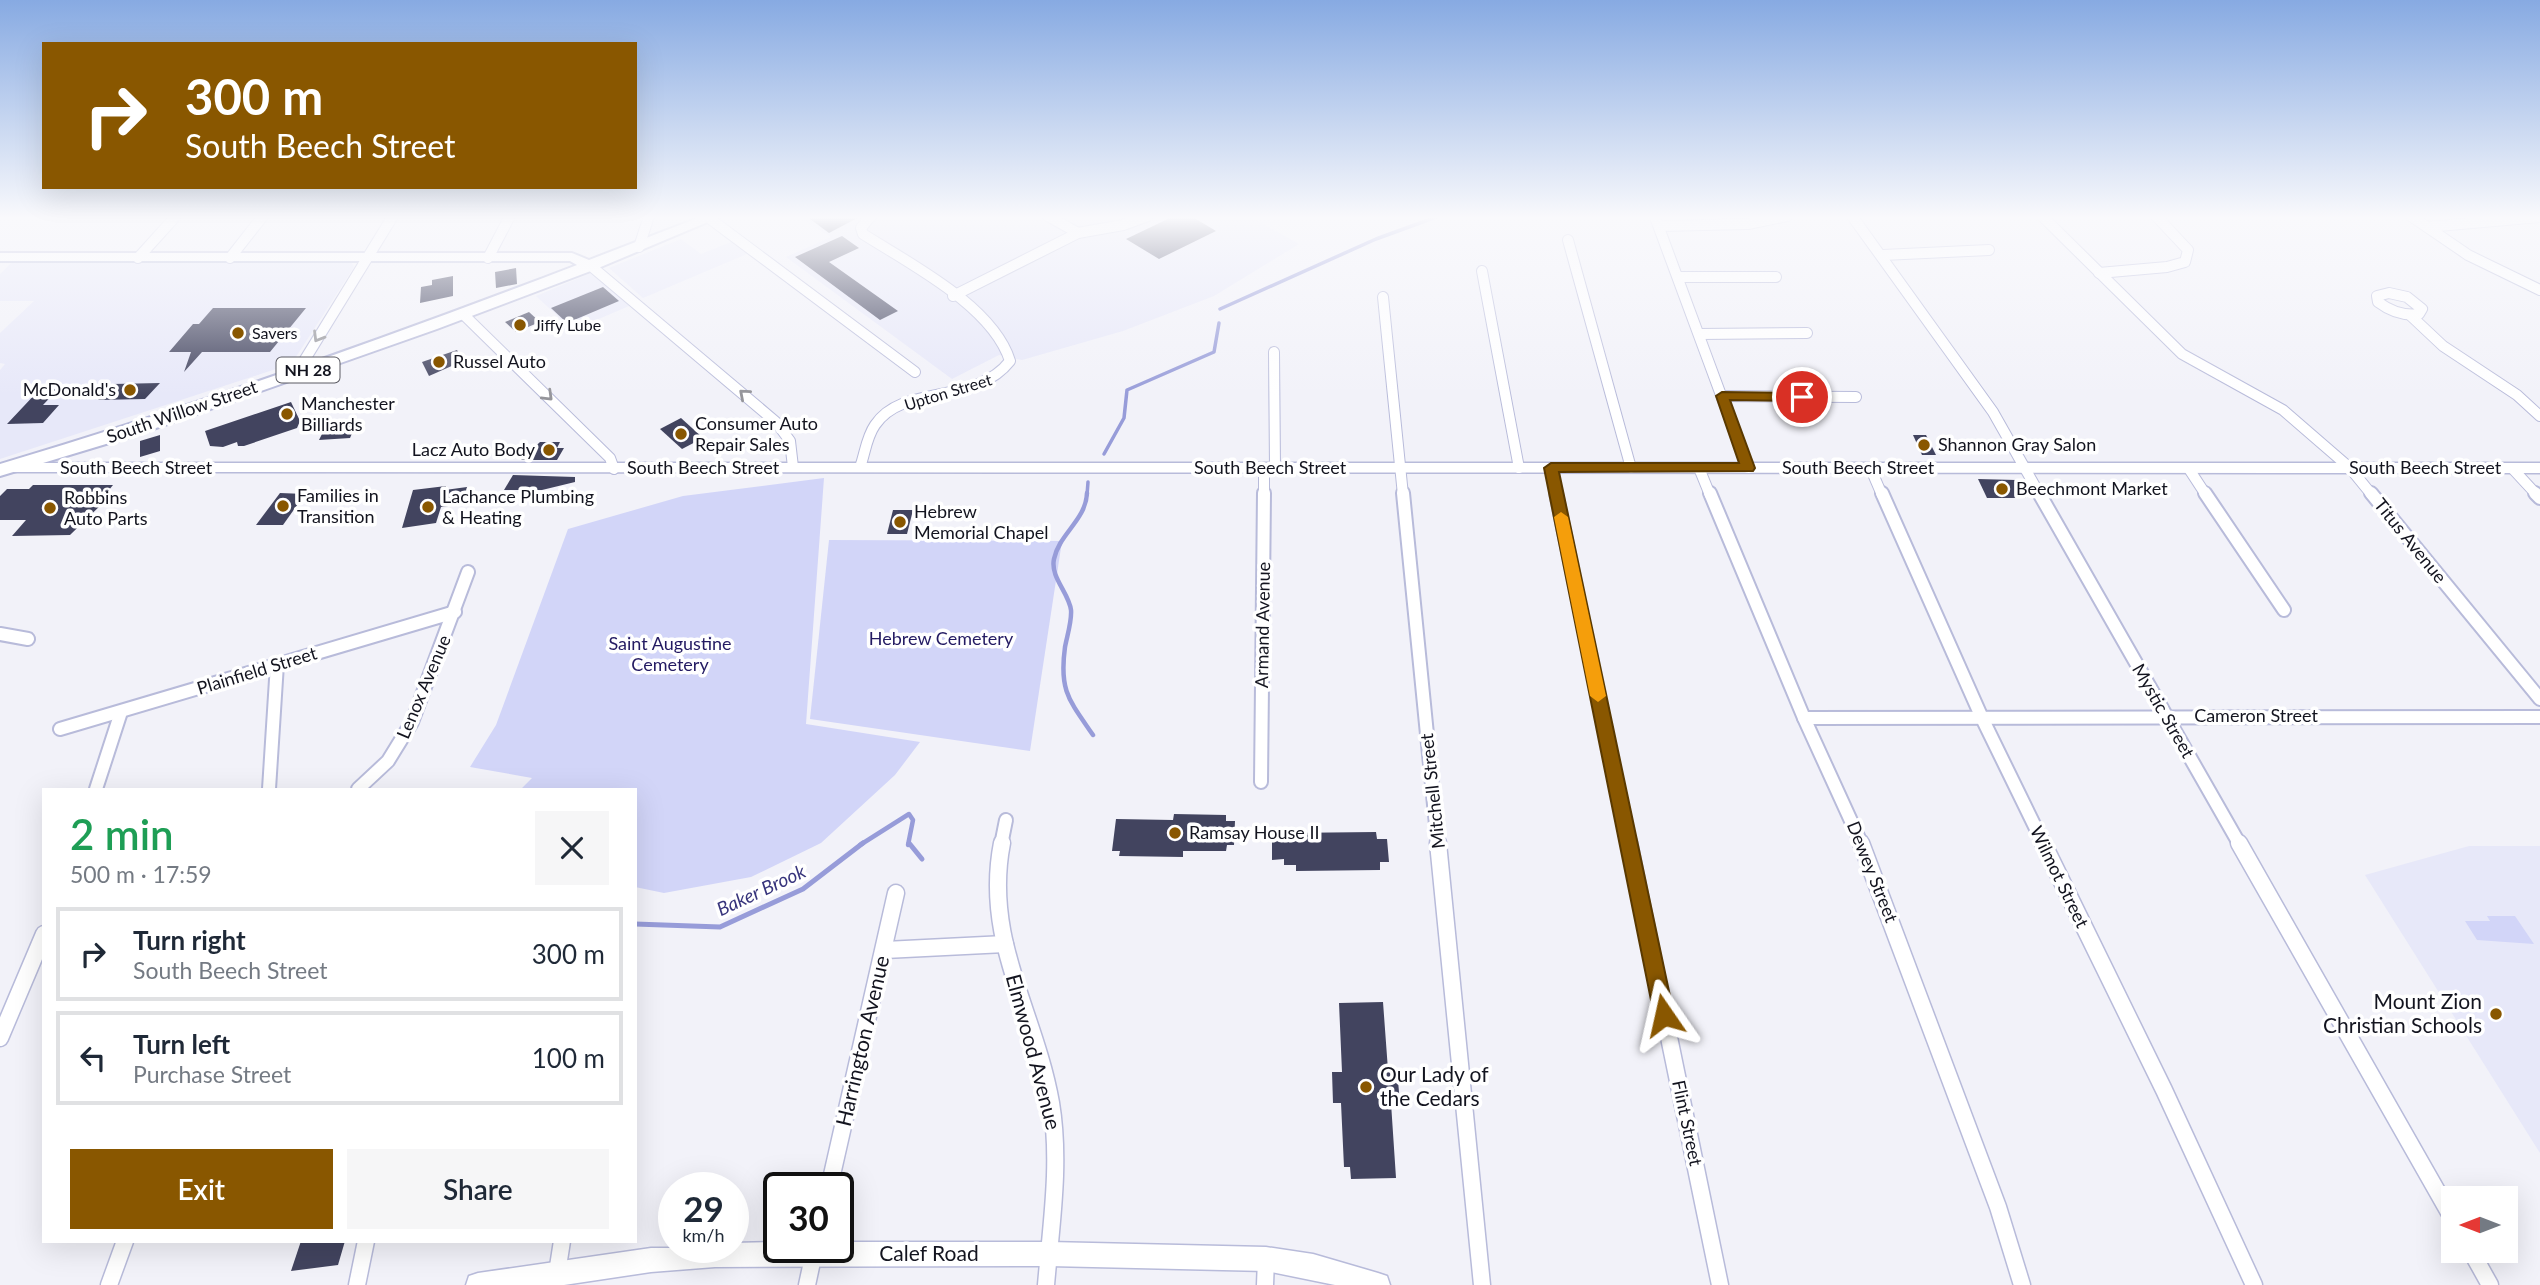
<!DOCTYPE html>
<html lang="en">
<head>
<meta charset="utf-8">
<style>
	:root { --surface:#fff; --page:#f6f6f7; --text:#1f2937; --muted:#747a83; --line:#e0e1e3; --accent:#895700 }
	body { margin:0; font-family:Lato,sans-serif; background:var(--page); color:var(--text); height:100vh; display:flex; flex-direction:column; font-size:26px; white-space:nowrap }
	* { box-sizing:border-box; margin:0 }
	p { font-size:23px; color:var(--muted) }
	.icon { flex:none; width:38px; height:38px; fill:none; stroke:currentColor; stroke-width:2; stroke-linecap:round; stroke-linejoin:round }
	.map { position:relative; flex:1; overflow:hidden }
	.sheet { position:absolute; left:42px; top:788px; width:595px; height:455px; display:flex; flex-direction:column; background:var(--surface); border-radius:0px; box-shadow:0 7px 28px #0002 }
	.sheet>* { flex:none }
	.hud { position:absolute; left:42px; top:42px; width:595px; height:147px; border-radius:0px; box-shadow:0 7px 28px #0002; background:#895700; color:#fff; overflow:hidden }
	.needle { width:46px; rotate:270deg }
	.tools { position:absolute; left:2441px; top:1186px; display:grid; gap:14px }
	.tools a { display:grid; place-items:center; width:77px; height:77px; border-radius:0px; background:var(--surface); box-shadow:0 7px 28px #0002; font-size:35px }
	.speed { position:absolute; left:658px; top:1172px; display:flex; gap:14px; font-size:35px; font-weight:700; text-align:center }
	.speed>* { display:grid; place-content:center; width:91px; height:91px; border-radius:50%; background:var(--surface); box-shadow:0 7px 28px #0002; line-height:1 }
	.speed small { font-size:18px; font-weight:400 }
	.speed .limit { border:4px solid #111; border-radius:10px; background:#fff; color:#111 }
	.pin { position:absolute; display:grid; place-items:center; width:60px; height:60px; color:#fff; margin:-30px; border:4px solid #fff; border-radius:50%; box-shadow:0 2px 7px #0007 }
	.me { position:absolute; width:77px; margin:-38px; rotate:349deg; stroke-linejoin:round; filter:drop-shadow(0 0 5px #0008) }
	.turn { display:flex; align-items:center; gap:24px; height:147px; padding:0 28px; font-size:32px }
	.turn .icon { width:91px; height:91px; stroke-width:2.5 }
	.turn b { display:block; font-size:49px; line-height:60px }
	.round { display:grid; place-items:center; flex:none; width:74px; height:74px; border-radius:0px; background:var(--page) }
	.overview { display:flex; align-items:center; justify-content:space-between; height:119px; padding:0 28px }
	h1 { font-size:42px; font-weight:600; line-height:52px; color:#1e9e55 }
	.action { display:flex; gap:14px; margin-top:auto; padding:14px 28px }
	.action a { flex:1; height:80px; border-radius:0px; background:var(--accent); color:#fff; font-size:28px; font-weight:600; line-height:80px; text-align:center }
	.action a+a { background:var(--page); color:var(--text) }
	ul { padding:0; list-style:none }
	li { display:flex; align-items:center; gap:21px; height:94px; margin:0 14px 10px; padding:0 14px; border:4px solid var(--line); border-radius:0px }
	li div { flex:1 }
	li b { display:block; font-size:26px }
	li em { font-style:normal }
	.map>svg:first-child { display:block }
	.built { fill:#e7e8f9 }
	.green { fill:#d2d5f8 }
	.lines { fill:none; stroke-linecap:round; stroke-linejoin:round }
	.stream-far2 { stroke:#979cd9; stroke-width:3.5 }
	.stream-far1 { stroke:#979cd9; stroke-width:4.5 }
	.stream { stroke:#979cd9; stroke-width:5 }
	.building { fill:#42445f }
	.street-far2-casing { stroke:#b8bbda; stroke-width:12 }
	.street-far1-casing { stroke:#b8bbda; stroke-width:16 }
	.street-casing { stroke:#b8bbda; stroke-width:19 }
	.secondary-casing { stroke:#b8bbda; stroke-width:3 }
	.primary-casing { stroke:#b8bbda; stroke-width:4 }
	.street-far2 { stroke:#fff; stroke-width:10 }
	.street-far1 { stroke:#fff; stroke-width:12 }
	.street { stroke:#fff; stroke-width:16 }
	.secondary { fill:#fff; fill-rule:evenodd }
	.primary { fill:#fff; fill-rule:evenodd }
	.oneway { stroke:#95959a }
	.route { fill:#895700; stroke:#593900; stroke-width:2 }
	.slow { fill:#f59e0b }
	.poi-dot { fill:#895700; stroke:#fff; stroke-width:2.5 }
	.labels { text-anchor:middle; stroke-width:7; stroke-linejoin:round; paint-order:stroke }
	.far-poi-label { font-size:16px; fill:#13141f; stroke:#fff; text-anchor:start }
	.shield { fill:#fff; stroke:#5a5a62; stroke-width:2 }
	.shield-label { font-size:16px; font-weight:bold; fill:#13141f }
	.far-street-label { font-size:16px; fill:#13141f; stroke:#fff }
	.poi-label { font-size:18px; fill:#13141f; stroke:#fff; text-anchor:start }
	.street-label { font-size:18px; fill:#13141f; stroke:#fff }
	.park-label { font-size:18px; fill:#231a62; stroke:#fff }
	.water-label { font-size:19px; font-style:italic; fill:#37347c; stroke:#fff }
	.near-poi-label { font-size:21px; fill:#13141f; stroke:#fff; text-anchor:end }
	.near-street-label { font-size:21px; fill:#13141f; stroke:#fff }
</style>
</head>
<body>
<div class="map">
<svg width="2540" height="1285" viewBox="0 0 2540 1285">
	<rect width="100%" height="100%" fill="#f2f2f9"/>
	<g class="built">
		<path d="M 796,216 L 1249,216 L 1299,244 L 1214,296 L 1123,331 L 1022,360 L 999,355 L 952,379 L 786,257 L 831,237 Z"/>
		<path d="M 681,239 L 701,254 L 731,242 L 747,254 L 643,298 L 609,268 Z"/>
		<path d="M 14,260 L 351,261 L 354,267 L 294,360 L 282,367 L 0,459 L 0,370 L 5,364 L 0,363 L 0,333 L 34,301 L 0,301 L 0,274 Z"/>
		<path d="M 591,273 L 629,306 L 573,330 L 536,296 Z"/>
		<path d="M 2469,846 L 2540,846 L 2540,1153 L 2365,875 Z"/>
	</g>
	<g class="green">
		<path d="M 824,478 L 806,724 L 920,742 L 895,775 L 821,843 L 751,877 L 664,893 L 635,887 L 635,789 L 521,789 L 532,778 L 470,767 L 496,725 L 568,529 L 683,496 Z"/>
		<path d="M 829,540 L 1062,541 L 1030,751 L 810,719 Z"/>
		<path d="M 2487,916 L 2515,916 L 2534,944 L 2477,940 L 2465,921 L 2490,921 Z"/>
	</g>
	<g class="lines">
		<g class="stream-far2">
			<path d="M 1220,309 L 1376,239 L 1439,216"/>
			<path d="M 1104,454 L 1124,418 L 1127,390 L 1214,352 L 1219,323"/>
			<path d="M 1087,495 L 1088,482"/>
		</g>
		<g class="stream-far1">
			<path d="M 1087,493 C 1086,520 1059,534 1054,559 C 1050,577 1069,593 1071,610 C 1072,621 1067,636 1065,647 C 1059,691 1069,700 1093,735"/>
			<path d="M 860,845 L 909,814 L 913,820 L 908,845"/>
		</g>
		<g class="stream">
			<path d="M 909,843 L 922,859"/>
			<path d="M 635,924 L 720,927 L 803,889 L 863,843"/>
		</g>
	</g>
	<g class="building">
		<path d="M 806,216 L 861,216 L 829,233 Z"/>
		<path d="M 1174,216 L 1191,216 L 1216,231 L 1159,259 L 1126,239 Z"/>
		<path d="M 842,236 L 859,248 L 829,262 L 898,311 L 880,320 L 795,257 Z"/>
		<path d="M 516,268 L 517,284 L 496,288 L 495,272 Z"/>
		<path d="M 453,276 L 453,296 L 420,303 L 421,287 L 432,285 L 432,280 Z"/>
		<path d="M 603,287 L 619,301 L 567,323 L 551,308 Z"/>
		<path d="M 213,308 L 306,308 L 270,352 L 202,352 L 184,372 L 191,352 L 169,352 L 193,324 L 199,324 Z"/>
		<path d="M 529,312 L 540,322 L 516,332 L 505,322 Z"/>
		<path d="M 457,350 L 463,361 L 429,376 L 422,362 Z"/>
		<path d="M 160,383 L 145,399 L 98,400 L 113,384 Z"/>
		<path d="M 58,389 L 43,405 L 59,405 L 43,423 L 7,424 L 39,390 Z"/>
		<path d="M 291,402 L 300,421 L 297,428 L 244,446 L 238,446 L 237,442 L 223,447 L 210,446 L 205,431 Z"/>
		<path d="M 681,418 L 703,438 L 682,449 L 660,429 Z"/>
		<path d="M 357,422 L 350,438 L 319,440 L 326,426 Z"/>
		<path d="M 160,435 L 160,451 L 140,457 L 140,441 Z"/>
		<path d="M 1913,435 L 1926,435 L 1936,455 L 1922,455 Z"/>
		<path d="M 540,442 L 560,442 L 557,448 L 564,448 L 557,460 L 521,460 Z"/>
		<path d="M 513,475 L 575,477 L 575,482 L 542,490 L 504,490 Z"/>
		<path d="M 1978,479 L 2016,480 L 2026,498 L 1987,498 Z"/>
		<path d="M 33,485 L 113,485 L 100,501 L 105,501 L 70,535 L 12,536 L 26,520 L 0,520 L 0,496 L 7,489 L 29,489 Z"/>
		<path d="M 446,486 L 445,490 L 467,487 L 463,504 L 441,507 L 436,523 L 402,528 L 413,490 Z"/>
		<path d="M 280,493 L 305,494 L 283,525 L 256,525 Z"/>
		<path d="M 893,510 L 913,510 L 907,534 L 887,534 Z"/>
		<path d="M 1174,814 L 1226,815 L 1226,821 L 1235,821 L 1234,845 L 1227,845 L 1226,851 L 1183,851 L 1183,857 L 1119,856 L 1120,851 L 1112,851 L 1116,819 L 1173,820 Z"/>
		<path d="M 1376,832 L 1377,839 L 1387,839 L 1389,862 L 1380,862 L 1380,870 L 1296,871 L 1296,865 L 1284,865 L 1284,859 L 1272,860 L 1272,837 L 1284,837 L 1284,833 Z"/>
		<path d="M 1383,1002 L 1388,1070 L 1397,1070 L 1400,1103 L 1391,1103 L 1396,1178 L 1351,1179 L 1350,1167 L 1344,1167 L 1341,1103 L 1333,1103 L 1332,1072 L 1342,1072 L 1339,1003 Z"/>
		<path d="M 301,1241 L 345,1241 L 338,1265 L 291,1271 Z"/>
	</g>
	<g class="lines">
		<g class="street-far2-casing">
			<g id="street-far2">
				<path d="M 1048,216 L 1078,233"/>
				<path d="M 1852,216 L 1993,412 L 2040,495"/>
				<path d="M 2042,216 L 2182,354 L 2283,410 L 2350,468 L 2372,495"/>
				<path d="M 2411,216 L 2468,255 L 2540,290"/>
				<path d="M 1655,217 L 1748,468"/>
				<path d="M 709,218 L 915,372"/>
				<path d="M 1659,226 L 1748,224 L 1787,216"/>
				<path d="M 2427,227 L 2540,217"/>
				<path d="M 1568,240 L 1631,468"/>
				<path d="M 639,247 L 649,216"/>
				<path d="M 1883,255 L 1989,250"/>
				<path d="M 138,258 L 176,216"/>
				<path d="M 230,258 L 263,216"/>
				<path d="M 488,258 L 510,216"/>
				<path d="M 591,266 L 776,422 L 790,441 L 793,467"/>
				<path d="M 1482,271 L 1519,468"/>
				<path d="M 2099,273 L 2167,267 L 2185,262 L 2188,250 L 2156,216"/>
				<path d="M 1678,277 L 1776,277"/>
				<path d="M 2389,293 L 2407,297 L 2422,309 L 2419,314 C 2404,316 2390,311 2378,302 L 2377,296 Z"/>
				<path d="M 953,296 L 1078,233 L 1123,225 L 1148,216"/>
				<path d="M 1383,297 L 1403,495"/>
				<path d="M 464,315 L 610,458 L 614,469"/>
				<path d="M 2410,315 L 2443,346 L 2517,395 L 2540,416"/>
				<path d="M 1699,334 L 1807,333"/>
				<path d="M 1274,352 L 1275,468"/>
				<path d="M 296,374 L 393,216"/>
				<path d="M 1722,396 L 1856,397"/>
				<path d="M 860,467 C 865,454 866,438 875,425 C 903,383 975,406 1010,361 C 993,306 910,264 863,234 L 861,228 L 871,216"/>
				<path d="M 1870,467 L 1882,495"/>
				<path d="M 1551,468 L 1557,495"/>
				<path d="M 1699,468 L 1710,495"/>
				<path d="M 2512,468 L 2537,495"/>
				<path d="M 2189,469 L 2206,495"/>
				<path d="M 1264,495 L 1264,468"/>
			</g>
		</g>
		<g class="street-far1-casing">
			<g id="street-far1">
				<path d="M 1403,493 L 1438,845"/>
				<path d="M 1556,493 L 1629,845"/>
				<path d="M 1710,493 L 1804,718 L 1862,845"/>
				<path d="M 1882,493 L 1982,718 L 2044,845"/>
				<path d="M 2039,493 L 2240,845"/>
				<path d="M 2205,493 L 2284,610"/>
				<path d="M 2371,493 L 2540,699"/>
				<path d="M 2535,493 L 2540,498"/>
				<path d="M 0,634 L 28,639"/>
				<path d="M 1804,718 L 2540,717"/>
				<path d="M 60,729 L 455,612"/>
				<path d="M 1261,782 L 1264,493"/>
				<path d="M 96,789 L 121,712"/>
				<path d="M 269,789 L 277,664"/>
				<path d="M 358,789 L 388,761 L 412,722 L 468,572"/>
				<path d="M 1001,845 L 1006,820"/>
			</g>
		</g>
		<g class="street-casing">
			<g id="street">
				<path d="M 1002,843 C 983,940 1035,1012 1051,1103 C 1061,1163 1051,1225 1046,1285"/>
				<path d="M 1438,843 L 1482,1285"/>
				<path d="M 1629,843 L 1720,1285"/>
				<path d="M 1861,843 L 1998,1207 L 2022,1285"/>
				<path d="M 2043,843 L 2164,1090 L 2254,1285"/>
				<path d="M 2239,843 L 2454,1221"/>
				<path d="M 885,950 L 1005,944"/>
				<path d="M 0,1038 L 44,934"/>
				<path d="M 829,1188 L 896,893"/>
				<path d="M 2471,1251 L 2490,1285"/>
				<path d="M 557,1273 L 562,1241"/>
				<path d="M 109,1285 L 125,1241"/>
				<path d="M 357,1285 L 366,1241"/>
				<path d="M 807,1285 L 815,1248"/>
				<path d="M 1265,1285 L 1266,1259"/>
			</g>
		</g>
		<g class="secondary-casing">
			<g id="secondary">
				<path d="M 8,463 L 2540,463 L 2540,473 L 3,472 L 0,468 L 3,464 Z"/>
				<path d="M 779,1242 L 779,1248 L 838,1248 L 838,1242 L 1049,1242 L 1266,1247 L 1313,1254 L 1378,1273 L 1387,1276 L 1390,1285 L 1335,1285 L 1266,1271 L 1049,1266 L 715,1267 L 651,1272 L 564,1285 L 466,1285 L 469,1276 L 478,1273 L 651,1248 L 733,1248 L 733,1243 Z"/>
			</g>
		</g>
		<g class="primary-casing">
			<path id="primary" d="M 703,216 L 722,216 L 596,269 L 437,329 L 139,434 L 0,476 L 0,464 C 195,406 387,338 577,265 L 570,261 L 0,261 L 0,253 L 572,253 L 589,260 Z"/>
		</g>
		<use href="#street-far2" class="street-far2"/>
		<use href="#street-far1" class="street-far1"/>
		<use href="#street" class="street"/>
		<use href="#secondary" class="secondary"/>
		<use href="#primary" class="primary"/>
	</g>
	<defs><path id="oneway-chevron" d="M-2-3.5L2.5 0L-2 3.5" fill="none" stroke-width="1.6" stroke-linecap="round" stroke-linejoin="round" transform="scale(1.75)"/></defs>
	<g class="oneway">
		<use href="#oneway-chevron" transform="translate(318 337) rotate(121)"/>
		<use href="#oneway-chevron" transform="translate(744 394) rotate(-139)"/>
		<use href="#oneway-chevron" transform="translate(548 396) rotate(44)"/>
	</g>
	<linearGradient id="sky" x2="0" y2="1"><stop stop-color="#87aae2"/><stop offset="0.55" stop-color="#f9f9fc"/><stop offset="1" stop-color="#f9f9fc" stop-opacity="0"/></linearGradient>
	<rect width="2540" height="396" fill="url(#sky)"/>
	<path class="route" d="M 1722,392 L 1802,393 L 1809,397 L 1802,401 L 1730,400 L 1755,468 L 1753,471 L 1559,472 L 1674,1015 L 1671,1022 L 1664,1024 L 1657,1022 L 1654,1015 L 1544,468 L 1551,463 L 1739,463 L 1716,396 Z"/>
	<path class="slow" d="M 1561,512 L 1568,517 L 1606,696 L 1598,702 L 1590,696 L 1554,517 Z"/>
	<g class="poi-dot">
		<circle cx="520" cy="325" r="7"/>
		<circle cx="238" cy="333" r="7"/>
		<circle cx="439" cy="362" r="7"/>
		<circle cx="130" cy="390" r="7"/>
		<circle cx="287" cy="414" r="7"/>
		<circle cx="681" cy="434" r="7"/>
		<circle cx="1924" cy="445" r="7"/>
		<circle cx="549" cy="450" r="7"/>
		<circle cx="2002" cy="489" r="7"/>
		<circle cx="283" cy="506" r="7"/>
		<circle cx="428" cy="507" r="7"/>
		<circle cx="50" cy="508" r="7"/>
		<circle cx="900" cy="522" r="7"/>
		<circle cx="1175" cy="833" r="7"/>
		<circle cx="2496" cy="1014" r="7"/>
		<circle cx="1366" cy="1087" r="7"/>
	</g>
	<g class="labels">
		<g class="far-poi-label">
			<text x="534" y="331">Jiffy Lube</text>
			<text x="252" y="339">Savers</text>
		</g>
		<rect class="shield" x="276.5" y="357.5" width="63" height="25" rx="5"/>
		<g class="shield-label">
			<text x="308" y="376">NH 28</text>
		</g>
		<g class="far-street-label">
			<text transform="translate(948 392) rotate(-17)" y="6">Upton Street</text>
		</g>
		<g class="poi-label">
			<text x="453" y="368">Russel Auto</text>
			<text x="116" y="396" text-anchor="end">McDonald's</text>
			<text x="301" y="410">Manchester<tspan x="301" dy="21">Billiards</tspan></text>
			<text x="695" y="430">Consumer Auto<tspan x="695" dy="21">Repair Sales</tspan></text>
			<text x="1938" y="451">Shannon Gray Salon</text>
			<text x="535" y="456" text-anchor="end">Lacz Auto Body</text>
			<text x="2016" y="495">Beechmont Market</text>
			<text x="297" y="502">Families in<tspan x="297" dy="21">Transition</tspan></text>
			<text x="442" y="503">Lachance Plumbing<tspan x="442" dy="21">&amp; Heating</tspan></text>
			<text x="64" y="504">Robbins<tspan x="64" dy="21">Auto Parts</tspan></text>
			<text x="914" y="518">Hebrew<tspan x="914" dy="21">Memorial Chapel</tspan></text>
			<text x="1189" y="839">Ramsay House II</text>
		</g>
		<g class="street-label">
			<text transform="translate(182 412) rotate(-19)" y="6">South Willow Street</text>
			<text x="136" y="474">South Beech Street</text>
			<text x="703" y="474">South Beech Street</text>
			<text x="1270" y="474">South Beech Street</text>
			<text x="1858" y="474">South Beech Street</text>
			<text x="2425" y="474">South Beech Street</text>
			<text transform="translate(2410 541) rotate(51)" y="6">Titus Avenue</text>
			<text transform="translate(1263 625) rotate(-89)" y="6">Armand Avenue</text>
			<text transform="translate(257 671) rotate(-17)" y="6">Plainfield Street</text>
			<text transform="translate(424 687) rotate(-67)" y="6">Lenox Avenue</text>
			<text transform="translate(2163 711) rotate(60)" y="6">Mystic Street</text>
			<text x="2256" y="722">Cameron Street</text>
			<text transform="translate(1433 791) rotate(-96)" y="6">Mitchell Street</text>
			<text transform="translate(1872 872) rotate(68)" y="6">Dewey Street</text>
			<text transform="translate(2059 877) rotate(64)" y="6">Wilmot Street</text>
			<text transform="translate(1687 1123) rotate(78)" y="6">Flint Street</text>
		</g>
		<g class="park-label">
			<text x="941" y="645">Hebrew Cemetery</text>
			<text x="670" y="650">Saint Augustine<tspan x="670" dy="21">Cemetery</tspan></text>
		</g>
		<g class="water-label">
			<text transform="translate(761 890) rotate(-25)" y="7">Baker Brook</text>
		</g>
		<g class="near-poi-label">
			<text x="2482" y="1009">Mount Zion<tspan x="2482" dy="24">Christian Schools</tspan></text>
			<text x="1380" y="1082" text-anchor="start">Our Lady of<tspan x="1380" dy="24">the Cedars</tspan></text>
		</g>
		<g class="near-street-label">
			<text transform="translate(863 1041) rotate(-77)" y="7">Harrington Avenue</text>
			<text transform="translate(1033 1052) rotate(75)" y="7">Elmwood Avenue</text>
			<text x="929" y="1261">Calef Road</text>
		</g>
	</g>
</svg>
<div class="tools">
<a><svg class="needle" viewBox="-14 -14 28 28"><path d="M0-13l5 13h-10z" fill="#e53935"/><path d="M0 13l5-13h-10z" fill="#747a83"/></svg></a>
</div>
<div class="speed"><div>29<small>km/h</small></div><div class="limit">30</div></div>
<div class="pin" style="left:1802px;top:397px;background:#d93025"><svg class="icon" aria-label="arrive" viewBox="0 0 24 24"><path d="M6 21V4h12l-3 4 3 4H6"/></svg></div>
<svg class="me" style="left:1664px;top:1015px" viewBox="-20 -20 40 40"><path d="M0-17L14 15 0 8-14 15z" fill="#895700" stroke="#fff" stroke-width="4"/></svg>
<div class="hud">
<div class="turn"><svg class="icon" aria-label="right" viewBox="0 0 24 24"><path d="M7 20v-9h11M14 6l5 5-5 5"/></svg><div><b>300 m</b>South Beech Street</div></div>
</div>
<section class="sheet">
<div class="overview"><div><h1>2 min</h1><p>500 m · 17:59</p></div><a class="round"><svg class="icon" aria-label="close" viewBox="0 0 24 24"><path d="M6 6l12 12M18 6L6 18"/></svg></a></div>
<ul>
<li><svg class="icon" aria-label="right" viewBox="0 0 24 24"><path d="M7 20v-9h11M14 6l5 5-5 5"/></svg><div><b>Turn right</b><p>South Beech Street</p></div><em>300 m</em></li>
<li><svg class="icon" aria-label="left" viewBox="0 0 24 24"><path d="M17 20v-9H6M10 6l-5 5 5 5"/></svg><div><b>Turn left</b><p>Purchase Street</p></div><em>100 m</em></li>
</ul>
<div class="action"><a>Exit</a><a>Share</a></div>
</section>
</div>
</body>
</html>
